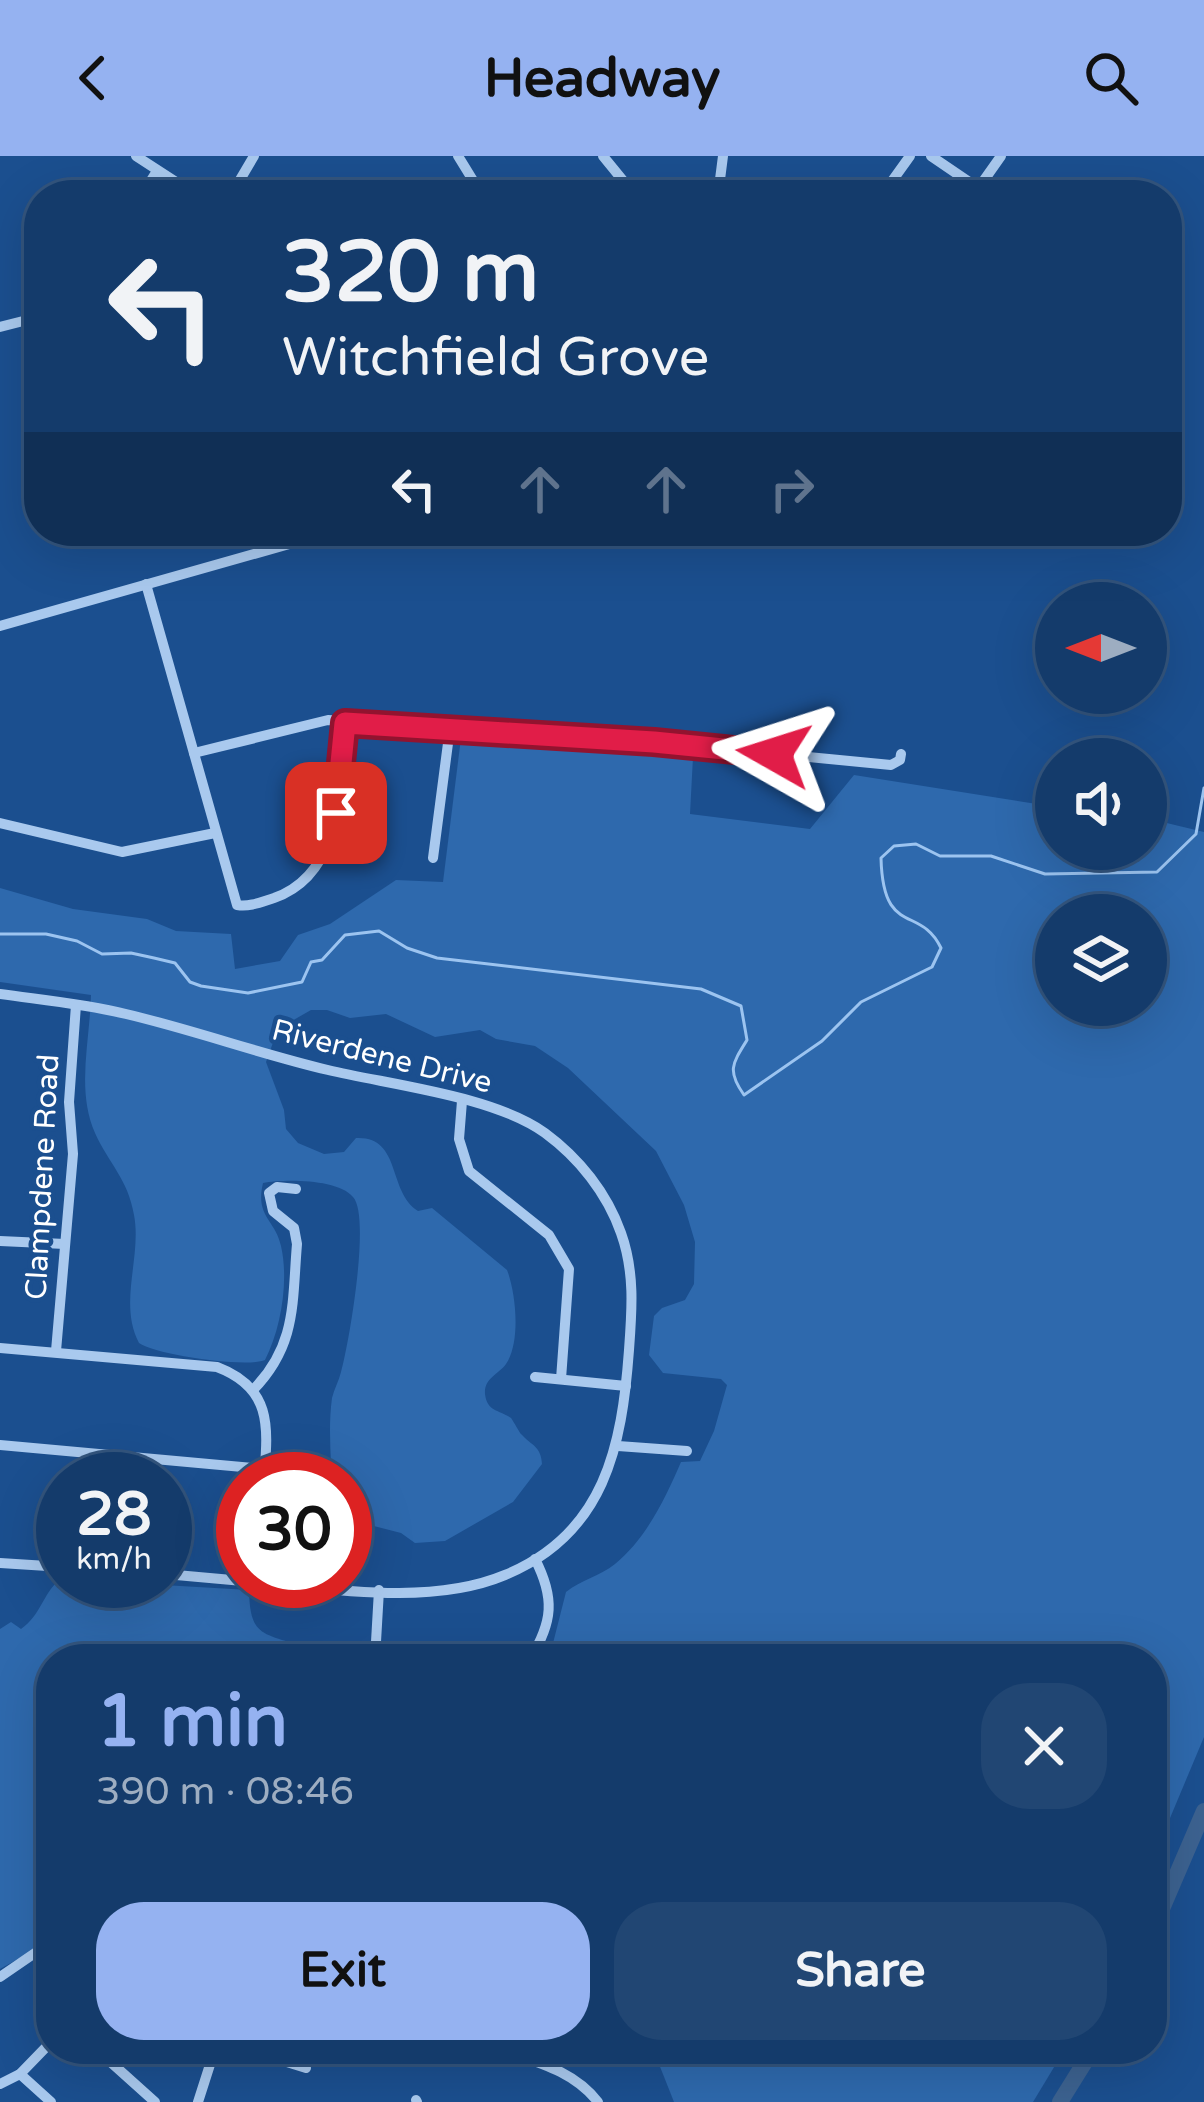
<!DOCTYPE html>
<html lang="en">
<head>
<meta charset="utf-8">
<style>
	:root { --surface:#143b6b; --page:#214673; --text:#f1f3f6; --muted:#9dadc1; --line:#33557e; --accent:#95b2f1 }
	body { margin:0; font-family:"Varela Round",sans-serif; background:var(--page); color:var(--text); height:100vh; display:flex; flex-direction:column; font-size:45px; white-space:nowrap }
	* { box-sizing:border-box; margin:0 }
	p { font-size:39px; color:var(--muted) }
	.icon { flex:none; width:66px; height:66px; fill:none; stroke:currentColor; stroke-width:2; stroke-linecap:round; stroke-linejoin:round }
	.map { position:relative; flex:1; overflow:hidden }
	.panel { position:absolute; left:36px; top:1488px; width:1131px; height:420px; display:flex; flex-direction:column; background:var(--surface); border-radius:48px; box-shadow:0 12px 48px #0002,0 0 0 3px var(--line) }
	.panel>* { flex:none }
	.hud { position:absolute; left:24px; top:24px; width:1158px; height:366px; border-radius:48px; box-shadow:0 12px 48px #0002,0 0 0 3px var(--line); background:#143b6b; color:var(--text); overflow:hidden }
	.needle { width:78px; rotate:270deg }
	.buttons { position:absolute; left:1035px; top:426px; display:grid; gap:24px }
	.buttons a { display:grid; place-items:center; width:132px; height:132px; border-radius:50%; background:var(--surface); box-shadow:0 12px 48px #0002,0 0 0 3px var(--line); font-size:60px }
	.speed { position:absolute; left:36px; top:1296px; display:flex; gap:24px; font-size:60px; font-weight:700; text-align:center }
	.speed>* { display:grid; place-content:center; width:156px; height:156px; border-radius:50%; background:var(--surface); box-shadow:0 12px 48px #0002,0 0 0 3px var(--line); line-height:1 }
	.speed small { font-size:30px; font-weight:400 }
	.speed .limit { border:18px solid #d22; background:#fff; color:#111 }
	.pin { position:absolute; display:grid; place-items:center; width:102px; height:102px; color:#fff; margin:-51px; border-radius:24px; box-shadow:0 6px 18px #0006 }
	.me { position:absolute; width:132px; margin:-66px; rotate:276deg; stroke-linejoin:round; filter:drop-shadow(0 0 9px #0008) }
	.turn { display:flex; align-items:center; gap:42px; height:252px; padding:0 60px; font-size:54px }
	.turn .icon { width:156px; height:156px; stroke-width:2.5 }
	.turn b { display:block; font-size:84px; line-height:102px }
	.lanes { display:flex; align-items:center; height:114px; padding:0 60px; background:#0003; justify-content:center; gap:60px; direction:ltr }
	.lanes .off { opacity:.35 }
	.round { display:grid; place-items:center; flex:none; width:126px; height:126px; border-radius:48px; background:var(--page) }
	.overview { display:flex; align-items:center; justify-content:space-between; height:204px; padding:0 60px }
	h1 { font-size:72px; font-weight:700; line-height:90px; color:var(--accent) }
	.button { display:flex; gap:24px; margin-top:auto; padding:24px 60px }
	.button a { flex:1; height:138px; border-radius:48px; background:var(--accent); color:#111; font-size:48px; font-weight:700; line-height:138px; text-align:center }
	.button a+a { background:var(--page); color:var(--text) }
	header { display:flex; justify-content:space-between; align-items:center; height:156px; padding:0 60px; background:var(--accent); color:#111; font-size:54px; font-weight:700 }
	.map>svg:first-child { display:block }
	.green { fill:#2e69ad; fill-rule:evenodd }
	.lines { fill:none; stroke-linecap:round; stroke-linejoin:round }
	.stream { stroke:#9cc4f0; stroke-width:3 }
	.river { stroke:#3c6290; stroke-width:16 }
	.minor { stroke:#a9c9ee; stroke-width:10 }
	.route-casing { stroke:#92132f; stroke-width:30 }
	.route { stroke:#e11d48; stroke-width:21 }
	.labels { text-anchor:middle; stroke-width:9; stroke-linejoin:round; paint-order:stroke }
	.street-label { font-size:30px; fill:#fff; stroke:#1b4f8f }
</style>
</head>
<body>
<header><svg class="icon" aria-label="back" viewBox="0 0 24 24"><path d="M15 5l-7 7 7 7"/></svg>Headway<svg class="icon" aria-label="search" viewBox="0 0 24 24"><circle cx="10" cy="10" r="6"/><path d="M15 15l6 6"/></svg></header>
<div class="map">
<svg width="1204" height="1946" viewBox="0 0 1204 1946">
	<rect width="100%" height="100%" fill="#1b4f8f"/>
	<g class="green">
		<path d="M 461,582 L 693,601 L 690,658 L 810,673 L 854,619 L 1056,651 L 1056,693 L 1146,693 L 1146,662 L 1204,676 L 1204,1581 L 1152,1705 L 1152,1503 L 549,1503 L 566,1436 C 581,1424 600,1420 615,1408 C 646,1383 666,1341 681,1306 L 700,1305 L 714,1275 L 727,1229 L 721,1223 L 663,1217 L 649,1199 L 654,1160 L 662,1152 L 685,1144 L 694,1128 L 695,1086 L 684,1049 L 656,995 L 568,912 L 535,890 L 496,883 L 480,874 L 435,881 L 386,858 L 350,862 L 327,854 L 311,854 L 290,866 L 275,881 L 266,906 L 284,954 L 286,973 L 298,987 L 324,998 L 344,996 L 356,982 C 402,980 387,1035 418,1055 L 432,1052 L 507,1114 C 516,1137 521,1186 506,1208 C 498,1219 484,1222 485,1238 C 487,1256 500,1254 511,1262 C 512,1263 520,1277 521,1278 C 532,1290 541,1290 542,1308 L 513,1346 L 445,1385 L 415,1387 L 401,1377 L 366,1368 L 357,1352 L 352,1324 L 331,1308 C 330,1286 329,1264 332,1242 C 334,1233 339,1225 341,1216 C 349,1188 371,1060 353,1041 C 338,1023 285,1023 263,1027 C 255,1061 275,1063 281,1090 C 289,1125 281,1173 265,1204 C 246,1212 156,1199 139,1187 C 118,1147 142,1101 134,1059 C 128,1023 109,1008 95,977 C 76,934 90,885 91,839 L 0,826 L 0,732 L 73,753 L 147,763 L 176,775 L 231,778 L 235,813 L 280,805 L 298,779 L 330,768 L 396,724 L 443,726 ZM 1056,759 L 1146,759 L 1146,849 L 1056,849 Z"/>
		<path d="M 60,1423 L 249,1434 C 250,1478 260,1477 299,1489 L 302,1503 L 51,1503 L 51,1773 L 32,1795 L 0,1813 L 0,1473 L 11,1466 L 21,1473 C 41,1459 42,1439 60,1423 Z"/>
		<path d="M 653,1893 L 1065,1893 L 1033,1946 L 674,1946 Z"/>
	</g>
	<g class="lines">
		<path class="stream" d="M 0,778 L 46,778 L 77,785 L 102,798 L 131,797 L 154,802 L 175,807 L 190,826 L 201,830 L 248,837 L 302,826 L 311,806 L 322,804 L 345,779 L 379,775 L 407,792 L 437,802 L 701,833 L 741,850 L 747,884 C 732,908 727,915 744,939 L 822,885 L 861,846 L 932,811 L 941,792 C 920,748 883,782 881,702 L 894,690 L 916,688 L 940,700 L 991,700 L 1045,718 L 1157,716 L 1196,678 L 1204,632"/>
		<g class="river">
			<path d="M 1152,1776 L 1204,1655"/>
			<path d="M 1060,1946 L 1093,1893"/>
		</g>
		<g class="minor">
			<path d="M 136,0 L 196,39"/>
			<path d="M 458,0 L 482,39"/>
			<path d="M 603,0 L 625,27 L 644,39"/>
			<path d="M 931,0 L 975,30 L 982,27 L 1001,0"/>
			<path d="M 142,39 L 157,15"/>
			<path d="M 231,39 L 254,0"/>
			<path d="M 718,39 L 723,0"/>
			<path d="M 882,39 L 910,0"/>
			<path d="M 0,171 L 39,161"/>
			<path d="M 146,428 L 237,749 C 250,751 261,746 274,742 C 345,717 339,628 345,567"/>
			<path d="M 0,470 L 335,375"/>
			<path d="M 194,597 L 328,564 L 654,586 L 891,609 L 900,604 L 901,598"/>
			<path d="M 0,667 L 122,696 L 215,677"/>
			<path d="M 433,702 L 450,572"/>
			<path d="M 0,838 C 42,844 85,848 126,858 C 194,874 260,898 328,914 C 391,929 494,940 545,977 C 579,1002 607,1037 621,1077 C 635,1116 632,1154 629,1194 C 622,1290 605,1378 505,1419 C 429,1451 325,1432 244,1425"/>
			<path d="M 462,945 L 459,983 L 469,1015 L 549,1079 L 569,1113 L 561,1223"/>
			<path d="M 0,1085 L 65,1088"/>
			<path d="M 0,1192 L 217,1211 C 273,1232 268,1272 264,1323"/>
			<path d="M 56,1195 L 73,998 L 69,946 L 76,849"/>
			<path d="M 535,1221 L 626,1230"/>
			<path d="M 253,1234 C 297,1189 292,1147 297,1088 L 294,1072 L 273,1055 L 269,1037 L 277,1031 L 296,1033"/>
			<path d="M 0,1289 L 265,1313"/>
			<path d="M 618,1290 L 687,1295"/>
			<path d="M 0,1407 L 63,1411"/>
			<path d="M 165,1418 L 243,1425"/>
			<path d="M 375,1503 L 379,1434"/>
			<path d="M 530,1503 C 553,1466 555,1442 535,1403"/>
			<path d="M 0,1821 L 51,1786"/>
			<path d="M 96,1893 L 155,1946"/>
			<path d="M 191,1893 L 193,1895"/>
			<path d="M 245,1893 L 306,1912"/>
			<path d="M 499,1893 C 536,1906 573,1914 598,1946"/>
			<path d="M 20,1918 L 51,1946"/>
			<path d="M 0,1928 L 20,1918 L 51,1886"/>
			<path d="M 416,1944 L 417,1946"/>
			<path d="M 198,1946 L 215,1893"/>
		</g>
	</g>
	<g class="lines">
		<g class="route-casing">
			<path id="route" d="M 336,657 L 345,567 L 654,586 L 774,598"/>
		</g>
		<use href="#route" class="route"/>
	</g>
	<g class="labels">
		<g class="street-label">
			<text transform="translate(382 900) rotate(14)" y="10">Riverdene Drive</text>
			<text transform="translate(42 1021) rotate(-87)" y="10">Clampdene Road</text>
		</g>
	</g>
</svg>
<div class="buttons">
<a><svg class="needle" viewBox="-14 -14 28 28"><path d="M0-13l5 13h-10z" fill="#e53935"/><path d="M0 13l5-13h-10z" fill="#9dadc1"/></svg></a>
<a><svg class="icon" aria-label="sound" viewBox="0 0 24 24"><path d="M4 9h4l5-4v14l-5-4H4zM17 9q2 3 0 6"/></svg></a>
<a><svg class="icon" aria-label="layers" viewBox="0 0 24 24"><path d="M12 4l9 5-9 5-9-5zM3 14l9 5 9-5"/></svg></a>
</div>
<div class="speed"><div>28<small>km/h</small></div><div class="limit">30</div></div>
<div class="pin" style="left:336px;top:657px;background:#d93025"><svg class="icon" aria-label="arrive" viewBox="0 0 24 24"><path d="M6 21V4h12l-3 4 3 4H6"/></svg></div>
<svg class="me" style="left:774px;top:598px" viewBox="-20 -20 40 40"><path d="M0-17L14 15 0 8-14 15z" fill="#e11d48" stroke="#fff" stroke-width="4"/></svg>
<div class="hud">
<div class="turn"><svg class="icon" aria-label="left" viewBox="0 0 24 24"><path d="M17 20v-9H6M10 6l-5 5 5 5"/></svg><div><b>320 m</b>Witchfield Grove</div></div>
<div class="lanes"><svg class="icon" aria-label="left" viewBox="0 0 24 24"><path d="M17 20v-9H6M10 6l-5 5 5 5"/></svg><svg class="icon off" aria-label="ahead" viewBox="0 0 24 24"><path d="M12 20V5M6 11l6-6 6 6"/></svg><svg class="icon off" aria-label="ahead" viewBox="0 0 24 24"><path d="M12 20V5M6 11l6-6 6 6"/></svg><svg class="icon off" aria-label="right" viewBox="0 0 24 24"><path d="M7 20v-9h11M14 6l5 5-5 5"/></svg></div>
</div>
<section class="panel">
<div class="overview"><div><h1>1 min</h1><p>390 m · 08:46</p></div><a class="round"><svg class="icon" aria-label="close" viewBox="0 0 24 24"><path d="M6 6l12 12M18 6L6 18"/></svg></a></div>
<div class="button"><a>Exit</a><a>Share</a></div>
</section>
</div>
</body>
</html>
